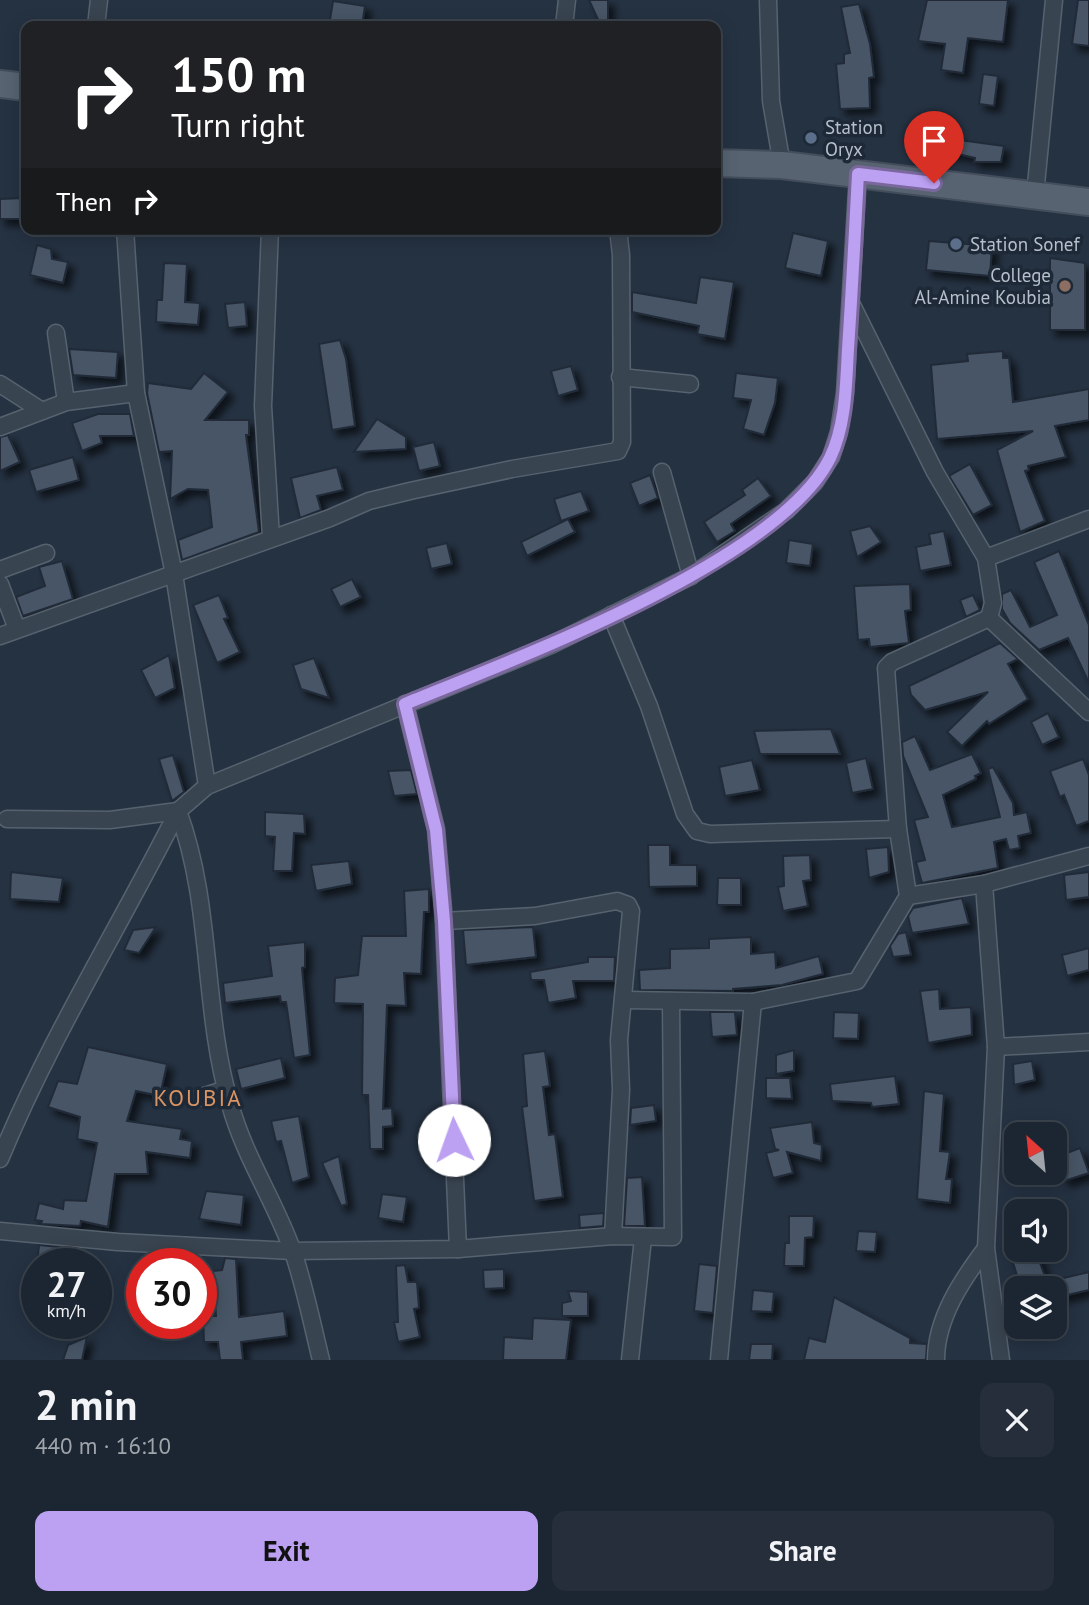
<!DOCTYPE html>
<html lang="en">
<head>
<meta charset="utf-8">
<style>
	:root { --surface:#1c2632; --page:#252e3a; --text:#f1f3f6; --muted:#a0a5ac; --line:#3a434d; --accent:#bca0f2 }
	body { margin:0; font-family:"PT Sans",sans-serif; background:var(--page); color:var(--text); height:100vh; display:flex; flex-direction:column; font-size:26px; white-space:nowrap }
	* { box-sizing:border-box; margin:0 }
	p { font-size:23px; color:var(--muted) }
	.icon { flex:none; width:38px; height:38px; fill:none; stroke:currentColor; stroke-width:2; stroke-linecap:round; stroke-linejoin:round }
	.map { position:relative; height:1360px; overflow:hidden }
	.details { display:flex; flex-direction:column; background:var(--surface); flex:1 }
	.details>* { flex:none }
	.banner { position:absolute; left:21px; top:21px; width:700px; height:214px; border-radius:14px; box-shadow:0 4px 18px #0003,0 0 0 2px var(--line); background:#202124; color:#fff; overflow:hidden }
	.needle { width:46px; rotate:333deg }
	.tools { position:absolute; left:1004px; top:1122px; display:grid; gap:14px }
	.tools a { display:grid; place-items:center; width:63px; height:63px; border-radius:14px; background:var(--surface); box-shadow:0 4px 18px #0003,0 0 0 2px var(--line); font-size:35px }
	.speed { position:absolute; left:21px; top:1248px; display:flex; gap:14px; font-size:35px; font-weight:700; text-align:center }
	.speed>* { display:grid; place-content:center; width:91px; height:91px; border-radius:50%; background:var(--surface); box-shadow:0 4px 18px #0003,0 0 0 2px var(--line); line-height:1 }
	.speed small { font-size:18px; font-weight:400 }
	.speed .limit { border:10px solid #d22; background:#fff; color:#111 }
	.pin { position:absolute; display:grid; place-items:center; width:60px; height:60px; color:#fff; margin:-72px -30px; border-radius:50% 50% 50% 0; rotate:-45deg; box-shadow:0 0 7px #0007 }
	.pin .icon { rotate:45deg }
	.me { position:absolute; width:77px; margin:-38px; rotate:357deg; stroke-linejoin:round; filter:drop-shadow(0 0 5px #0008) }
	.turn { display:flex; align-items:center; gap:24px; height:147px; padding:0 35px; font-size:32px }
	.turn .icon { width:91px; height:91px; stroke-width:2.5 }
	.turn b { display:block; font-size:49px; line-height:60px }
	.then { display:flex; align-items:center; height:66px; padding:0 35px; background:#0003; gap:14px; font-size:26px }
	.round { display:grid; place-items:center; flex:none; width:74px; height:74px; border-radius:14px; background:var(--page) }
	.overview { display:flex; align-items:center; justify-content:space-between; height:119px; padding:0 35px }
	h1 { font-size:42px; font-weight:700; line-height:52px }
	.button { display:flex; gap:14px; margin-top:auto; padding:14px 35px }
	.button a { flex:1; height:80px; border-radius:14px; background:var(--accent); color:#111; font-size:28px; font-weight:700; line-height:80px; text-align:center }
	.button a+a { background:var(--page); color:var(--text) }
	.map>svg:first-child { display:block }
	.building { fill:#465466; stroke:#202b39; stroke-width:2; filter:url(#shadow) }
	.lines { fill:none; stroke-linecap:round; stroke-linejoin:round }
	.minor-casing { stroke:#57626f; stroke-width:19 }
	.primary-casing { stroke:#434d5b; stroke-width:30 }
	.minor { stroke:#394451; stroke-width:16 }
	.primary { stroke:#576371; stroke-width:26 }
	.route-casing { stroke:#7a689d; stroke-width:18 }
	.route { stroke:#bca0f2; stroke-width:12 }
	.service-dot { fill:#5c6f8a; stroke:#1e2937; stroke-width:2.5 }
	.education-dot { fill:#8d6e63; stroke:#1e2937; stroke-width:2.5 }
	.labels { text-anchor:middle; stroke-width:7; stroke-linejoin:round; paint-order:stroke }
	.poi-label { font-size:19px; fill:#b6bfcc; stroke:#1e2937; text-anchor:start }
	.quarter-label { font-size:23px; letter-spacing:2px; fill:#da9463; stroke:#1e2937 }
</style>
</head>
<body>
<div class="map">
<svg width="1089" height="1360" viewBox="0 0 1089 1360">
	<defs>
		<filter id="shadow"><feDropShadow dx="6" dy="6" stdDeviation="3.5" flood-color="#0009"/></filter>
	</defs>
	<rect width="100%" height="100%" fill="#253242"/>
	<g class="building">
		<path d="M 589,0 L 608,0 L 608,26 L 601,26 Z"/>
		<path d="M 927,0 L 1008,0 L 1003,42 L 968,38 L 963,73 L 941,70 L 945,44 L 918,41 Z"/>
		<path d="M 1078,0 L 1089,0 L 1089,46 L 1072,44 Z"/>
		<path d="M 333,1 L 365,6 L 362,26 L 329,26 Z"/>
		<path d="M 859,4 L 870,44 L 874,77 L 869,78 L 870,108 L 840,109 L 836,64 L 844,63 L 844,54 L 850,53 L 841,7 Z"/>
		<path d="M 983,74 L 998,76 L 994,106 L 979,104 Z"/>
		<path d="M 930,136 L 1004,146 L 1001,162 L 974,162 L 975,158 L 928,147 Z"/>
		<path d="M 23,198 L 23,219 L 0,219 L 0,199 Z"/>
		<path d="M 793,233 L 828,241 L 821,276 L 785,268 Z"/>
		<path d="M 929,241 L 992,246 L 990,276 L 926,270 Z"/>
		<path d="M 37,245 L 51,249 L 52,259 L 68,262 L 63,283 L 30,275 Z"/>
		<path d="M 1050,258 L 1085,263 L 1085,330 L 1050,330 Z"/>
		<path d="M 164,263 L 187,264 L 185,302 L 200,303 L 198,325 L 156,322 L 157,300 L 162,300 Z"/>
		<path d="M 700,277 L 734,282 L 725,339 L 697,334 L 699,326 L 632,312 L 632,292 L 696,303 Z"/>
		<path d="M 245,302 L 247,326 L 228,328 L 225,304 Z"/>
		<path d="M 340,340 L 346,359 L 355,426 L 332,430 L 319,344 Z"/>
		<path d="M 69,349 L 118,352 L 116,378 L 73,375 Z"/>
		<path d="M 1003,351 L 1003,358 L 1009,358 L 1013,402 L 1089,389 L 1089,420 L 1055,426 L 1066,457 L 1028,466 L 1029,470 L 1025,471 L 1045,521 L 1020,532 L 997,450 L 1033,431 L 937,439 L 934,404 L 931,365 L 968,361 L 967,354 Z"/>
		<path d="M 571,366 L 578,390 L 558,396 L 551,371 Z"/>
		<path d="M 204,373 L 228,392 L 205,420 L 249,420 L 249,435 L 246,435 L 259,532 L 182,560 L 178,540 L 212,527 L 208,490 L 188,489 L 170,499 L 172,451 L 159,452 L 147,393 L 148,383 L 191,389 Z"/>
		<path d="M 736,373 L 778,378 L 775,403 L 764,435 L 743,429 L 751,400 L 733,398 Z"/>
		<path d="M 98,414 L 130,414 L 134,436 L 100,436 L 102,443 L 82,451 L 72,423 Z"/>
		<path d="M 377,419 L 406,437 L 406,449 L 354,452 Z"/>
		<path d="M 8,435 L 20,462 L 0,471 L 0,437 Z"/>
		<path d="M 434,442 L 440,466 L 419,471 L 413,447 Z"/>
		<path d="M 73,457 L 79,480 L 36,492 L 29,470 Z"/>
		<path d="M 970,464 L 992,505 L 973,515 L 949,476 Z"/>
		<path d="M 337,467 L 343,490 L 317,496 L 321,510 L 300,518 L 291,478 Z"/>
		<path d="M 650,475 L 658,498 L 639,506 L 630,483 Z"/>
		<path d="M 758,478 L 771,496 L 731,524 L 735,531 L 717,542 L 704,522 L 745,495 L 742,490 Z"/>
		<path d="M 581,491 L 589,511 L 561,521 L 554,499 Z"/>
		<path d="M 568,519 L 575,532 L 527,556 L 521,542 Z"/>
		<path d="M 870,526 L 881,542 L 857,557 L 850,531 Z"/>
		<path d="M 944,531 L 951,565 L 920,571 L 916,547 L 931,544 L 929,534 Z"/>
		<path d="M 789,540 L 813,544 L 810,566 L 786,563 Z"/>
		<path d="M 447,543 L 452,564 L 431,569 L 426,548 Z"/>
		<path d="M 1059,551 L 1089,625 L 1089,683 L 1068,638 L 1039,650 L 1010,623 L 1002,609 L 1002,594 L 1011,590 L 1030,627 L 1057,615 L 1034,562 Z"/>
		<path d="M 62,561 L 73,599 L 23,616 L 16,597 L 45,586 L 39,567 Z"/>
		<path d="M 352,579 L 361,597 L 340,607 L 331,589 Z"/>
		<path d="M 910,584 L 911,610 L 905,611 L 909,643 L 870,647 L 869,639 L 858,640 L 854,586 Z"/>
		<path d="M 219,595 L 228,618 L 224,619 L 240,652 L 217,663 L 193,605 Z"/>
		<path d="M 973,595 L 980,610 L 966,617 L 960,600 Z"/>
		<path d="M 1000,643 L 1018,659 L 1008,664 L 1028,699 L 989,724 L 987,721 L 962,746 L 947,732 L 988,692 L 925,710 L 911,695 L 909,686 Z"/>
		<path d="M 169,655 L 175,688 L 155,698 L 141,670 Z"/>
		<path d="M 314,658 L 329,698 L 301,689 L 293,665 Z"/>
		<path d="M 1048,713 L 1059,737 L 1042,745 L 1031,722 Z"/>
		<path d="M 831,729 L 840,754 L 760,754 L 754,731 Z"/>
		<path d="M 915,736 L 930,770 L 972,754 L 981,773 L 975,776 L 976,779 L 943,795 L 952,827 L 1000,817 L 988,769 L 993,767 L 1013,803 L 1014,815 L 1027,812 L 1031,833 L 1018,836 L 1020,848 L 1009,850 L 1006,839 L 994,842 L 998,868 L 922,883 L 916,862 L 925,860 L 914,820 L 928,817 L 903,756 L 902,742 Z"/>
		<path d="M 173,755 L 184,792 L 172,801 L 159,759 Z"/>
		<path d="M 866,758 L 873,789 L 852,793 L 846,763 Z"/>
		<path d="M 1083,759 L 1089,775 L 1089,821 L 1076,826 L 1064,795 L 1060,797 L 1050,771 Z"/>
		<path d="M 752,760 L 760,790 L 725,796 L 719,767 Z"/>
		<path d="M 411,770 L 417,794 L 394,796 L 388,771 Z"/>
		<path d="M 265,812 L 304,814 L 305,834 L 294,833 L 292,871 L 273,871 L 275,837 L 265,836 Z"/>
		<path d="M 648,845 L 670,845 L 670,865 L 697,865 L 697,886 L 649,887 Z"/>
		<path d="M 888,847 L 889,872 L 869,878 L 866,849 Z"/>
		<path d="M 810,855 L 811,880 L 803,881 L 808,906 L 783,911 L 778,887 L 784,886 L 783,856 Z"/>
		<path d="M 349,861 L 352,884 L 316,891 L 311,865 Z"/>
		<path d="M 11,872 L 63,878 L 59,902 L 10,899 Z"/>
		<path d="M 1089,872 L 1089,897 L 1066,900 L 1064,875 Z"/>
		<path d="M 718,878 L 741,878 L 741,905 L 717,905 Z"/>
		<path d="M 429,889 L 429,912 L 424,912 L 421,974 L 404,973 L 406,1006 L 387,1005 L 383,1109 L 392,1108 L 393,1126 L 383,1127 L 383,1149 L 370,1149 L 368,1095 L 362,1095 L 363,1004 L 334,1003 L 335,978 L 358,975 L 362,936 L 406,936 L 404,891 Z"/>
		<path d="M 962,898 L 969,924 L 912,933 L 908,916 L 913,908 Z"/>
		<path d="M 156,927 L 139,953 L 124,950 L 133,930 Z"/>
		<path d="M 533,927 L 536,957 L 466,965 L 463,930 Z"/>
		<path d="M 906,932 L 911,955 L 893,957 L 890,946 L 898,934 Z"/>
		<path d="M 751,937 L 751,954 L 775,952 L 776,968 L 819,956 L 823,974 L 782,985 L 733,989 L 733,991 L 640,990 L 639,970 L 670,968 L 670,949 L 709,948 L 709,939 Z"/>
		<path d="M 305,942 L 305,967 L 302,968 L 310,1055 L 294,1058 L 286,1002 L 281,1002 L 280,996 L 225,1003 L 223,983 L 272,976 L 268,946 Z"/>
		<path d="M 1089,948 L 1089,970 L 1067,976 L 1062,955 Z"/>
		<path d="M 588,957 L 615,957 L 614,981 L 573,981 L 576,998 L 548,1003 L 544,980 L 531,980 L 530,972 L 588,962 Z"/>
		<path d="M 939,989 L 940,1009 L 971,1007 L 972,1035 L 928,1043 L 920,991 Z"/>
		<path d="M 710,1012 L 735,1012 L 737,1035 L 712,1037 Z"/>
		<path d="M 834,1012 L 859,1013 L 858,1039 L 833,1038 Z"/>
		<path d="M 88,1047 L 167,1064 L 160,1096 L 136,1091 L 127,1121 L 182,1129 L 180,1139 L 192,1141 L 190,1158 L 146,1152 L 148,1174 L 115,1174 L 108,1227 L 81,1221 L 80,1226 L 41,1224 L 42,1221 L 35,1220 L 39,1203 L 63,1209 L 64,1200 L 86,1201 L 97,1143 L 77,1139 L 80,1117 L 48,1107 L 58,1081 L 77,1084 Z"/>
		<path d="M 794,1050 L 794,1071 L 776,1074 L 776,1055 Z"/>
		<path d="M 545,1051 L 550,1086 L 543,1087 L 549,1135 L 555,1134 L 563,1197 L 534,1201 L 522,1107 L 527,1106 L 523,1054 Z"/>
		<path d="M 281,1058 L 285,1078 L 241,1089 L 236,1069 Z"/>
		<path d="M 1032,1061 L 1035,1080 L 1014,1085 L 1013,1064 Z"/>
		<path d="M 895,1076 L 899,1104 L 872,1107 L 871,1103 L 832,1101 L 830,1084 Z"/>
		<path d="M 766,1078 L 790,1078 L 792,1099 L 766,1098 Z"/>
		<path d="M 924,1091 L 944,1094 L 940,1151 L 950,1152 L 946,1179 L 952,1179 L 950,1203 L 917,1199 Z"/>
		<path d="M 654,1105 L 656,1121 L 630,1125 L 631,1108 Z"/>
		<path d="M 299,1116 L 309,1177 L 292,1183 L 281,1141 L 276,1142 L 271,1121 Z"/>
		<path d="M 812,1122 L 814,1143 L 822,1145 L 821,1161 L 787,1152 L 793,1173 L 773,1178 L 766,1153 L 779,1150 L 775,1149 L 770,1128 Z"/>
		<path d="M 1080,1148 L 1089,1173 L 1064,1181 L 1056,1157 Z"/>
		<path d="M 339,1156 L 347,1204 L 341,1206 L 322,1163 Z"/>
		<path d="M 642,1177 L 645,1226 L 624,1226 L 627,1178 Z"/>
		<path d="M 206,1191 L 244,1195 L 241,1225 L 199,1219 Z"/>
		<path d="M 382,1194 L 407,1197 L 403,1222 L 378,1218 Z"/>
		<path d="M 604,1213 L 603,1226 L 580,1228 L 579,1215 Z"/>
		<path d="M 789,1216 L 814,1216 L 813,1237 L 805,1238 L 804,1266 L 784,1266 L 785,1243 L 789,1243 Z"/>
		<path d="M 858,1231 L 877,1232 L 875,1252 L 856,1251 Z"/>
		<path d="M 39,1245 L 69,1248 L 70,1264 L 37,1264 Z"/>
		<path d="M 1009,1250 L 1035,1250 L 1045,1276 L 1020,1285 Z"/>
		<path d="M 225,1258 L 236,1259 L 239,1317 L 284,1311 L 287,1336 L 241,1342 L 243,1360 L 220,1360 L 218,1342 L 204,1342 L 203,1316 L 216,1316 L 213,1271 L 222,1270 Z"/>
		<path d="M 699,1264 L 717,1266 L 713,1313 L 694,1311 Z"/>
		<path d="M 405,1265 L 408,1282 L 417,1282 L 419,1308 L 414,1309 L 420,1337 L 398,1342 L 394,1322 L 398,1322 L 396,1266 Z"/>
		<path d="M 504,1269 L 504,1288 L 484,1289 L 483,1270 Z"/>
		<path d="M 1089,1272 L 1089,1290 L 1059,1297 L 1055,1280 Z"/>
		<path d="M 753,1290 L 774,1292 L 772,1312 L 751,1311 Z"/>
		<path d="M 568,1291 L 588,1292 L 588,1316 L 562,1316 L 562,1303 L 571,1301 Z"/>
		<path d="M 834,1297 L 910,1338 L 910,1343 L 927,1344 L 926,1360 L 804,1360 L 809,1338 L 825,1342 Z"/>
		<path d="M 533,1318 L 571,1320 L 566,1360 L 503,1360 L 504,1337 L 532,1339 Z"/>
		<path d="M 87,1337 L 82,1360 L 63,1360 L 68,1345 Z"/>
		<path d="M 751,1344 L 773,1344 L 772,1360 L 749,1360 Z"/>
	</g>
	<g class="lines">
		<g class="minor-casing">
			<g id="minor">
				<path d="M 768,0 L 771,101 L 782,165"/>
				<path d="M 96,26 L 99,0"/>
				<path d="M 564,26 L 567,0"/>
				<path d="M 1035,195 L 1054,0"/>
				<path d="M 125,229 L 136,393 L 174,574 L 207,786"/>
				<path d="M 270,229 L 263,406 L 271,538"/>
				<path d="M 852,305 L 935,472 L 986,558 L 993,603 L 989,618 L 1089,712"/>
				<path d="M 56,333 L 66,402"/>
				<path d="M 620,377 L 690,384"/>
				<path d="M 0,384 L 42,411"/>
				<path d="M 0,427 L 66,402 L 136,393"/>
				<path d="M 662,472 L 691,576"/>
				<path d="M 986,558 L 1089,519"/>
				<path d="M 0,570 L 46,553"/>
				<path d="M 0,584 L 17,629"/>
				<path d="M 611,615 L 649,706 L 685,814 L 697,831 L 710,834 L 898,829"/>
				<path d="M 0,636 L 330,518 L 369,501 L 410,491 L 512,469 L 618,451 L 622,442 L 621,255 L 618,229"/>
				<path d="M 405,704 L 436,829 L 444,921 L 458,1249"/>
				<path d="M 7,819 L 110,820 L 178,811 C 213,905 202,1008 230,1104 C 244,1156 275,1201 293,1252 C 305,1287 312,1324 321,1360"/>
				<path d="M 984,884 L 996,1047 L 986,1248 L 1001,1360"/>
				<path d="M 908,896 L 984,884 L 1089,856"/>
				<path d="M 444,921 L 535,916 L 617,901 L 628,905 L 631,911 L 619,1040 L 621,1090 L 613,1236"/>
				<path d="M 625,1000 L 753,1002 L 857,981 L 908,896 L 898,829 L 886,668 L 892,662 L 989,618"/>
				<path d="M 996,1047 L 1089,1042"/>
				<path d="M 198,1098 L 226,1089"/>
				<path d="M 0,1159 C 50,1038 119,928 178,811 L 207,786 L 551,645 L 691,576 L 786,511 L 815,482 L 831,457 L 839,432 L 845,393 L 858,174"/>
				<path d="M 0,1231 L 118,1242 L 292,1251 L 458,1249 L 613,1236 L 673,1237 L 671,1001"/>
				<path d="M 630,1360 L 643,1238"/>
				<path d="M 719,1360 L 753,1002"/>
				<path d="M 936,1360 C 936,1318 962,1280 986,1248"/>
			</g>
		</g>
		<g class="primary-casing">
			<g id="primary">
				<path d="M 0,84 L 26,87"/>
				<path d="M 716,163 L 782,165 L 1089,202"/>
			</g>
		</g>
		<use href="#minor" class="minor"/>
		<use href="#primary" class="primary"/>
	</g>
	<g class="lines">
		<g class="route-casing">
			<path id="route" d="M 454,1140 L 444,921 L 436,830 L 405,704 C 512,660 778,562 830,458 C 846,425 846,384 848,349 C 852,290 855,232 858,174 L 934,183"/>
		</g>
		<use href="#route" class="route"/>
	</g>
	<g class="service-dot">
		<circle cx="811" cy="138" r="7"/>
		<circle cx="956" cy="244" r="7"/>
	</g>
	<circle class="education-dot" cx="1065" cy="286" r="7"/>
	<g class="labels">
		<g class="poi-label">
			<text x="825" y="134">Station<tspan x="825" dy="22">Oryx</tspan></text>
			<text x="970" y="251">Station Sonef</text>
			<text x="1051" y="282" text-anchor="end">College<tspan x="1051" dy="22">Al-Amine Koubia</tspan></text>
		</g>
		<g class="quarter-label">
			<text x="198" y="1106">KOUBIA</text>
		</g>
	</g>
</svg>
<div class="tools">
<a><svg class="needle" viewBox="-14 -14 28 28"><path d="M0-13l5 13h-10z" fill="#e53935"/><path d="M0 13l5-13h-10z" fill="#a0a5ac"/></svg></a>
<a><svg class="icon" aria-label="sound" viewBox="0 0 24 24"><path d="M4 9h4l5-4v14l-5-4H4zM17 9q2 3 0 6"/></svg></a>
<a><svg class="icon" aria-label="layers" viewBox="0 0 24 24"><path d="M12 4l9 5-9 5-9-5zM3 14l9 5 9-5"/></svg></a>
</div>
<div class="speed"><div>27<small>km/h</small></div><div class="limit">30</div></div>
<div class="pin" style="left:934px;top:183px;background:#d93025"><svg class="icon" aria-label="arrive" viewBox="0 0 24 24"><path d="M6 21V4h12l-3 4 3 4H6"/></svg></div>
<svg class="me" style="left:454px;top:1140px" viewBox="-20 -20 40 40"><circle r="19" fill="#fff"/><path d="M0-13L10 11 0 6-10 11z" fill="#bca0f2"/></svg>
<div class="banner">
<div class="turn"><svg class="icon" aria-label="right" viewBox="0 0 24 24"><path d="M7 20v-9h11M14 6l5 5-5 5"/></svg><div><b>150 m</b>Turn right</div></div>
<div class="then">Then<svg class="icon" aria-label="right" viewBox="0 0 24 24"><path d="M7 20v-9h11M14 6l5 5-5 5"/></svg></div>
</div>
</div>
<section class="details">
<div class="overview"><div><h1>2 min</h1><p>440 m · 16:10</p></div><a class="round"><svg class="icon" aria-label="close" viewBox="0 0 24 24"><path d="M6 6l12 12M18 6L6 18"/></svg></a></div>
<div class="button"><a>Exit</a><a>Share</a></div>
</section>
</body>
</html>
